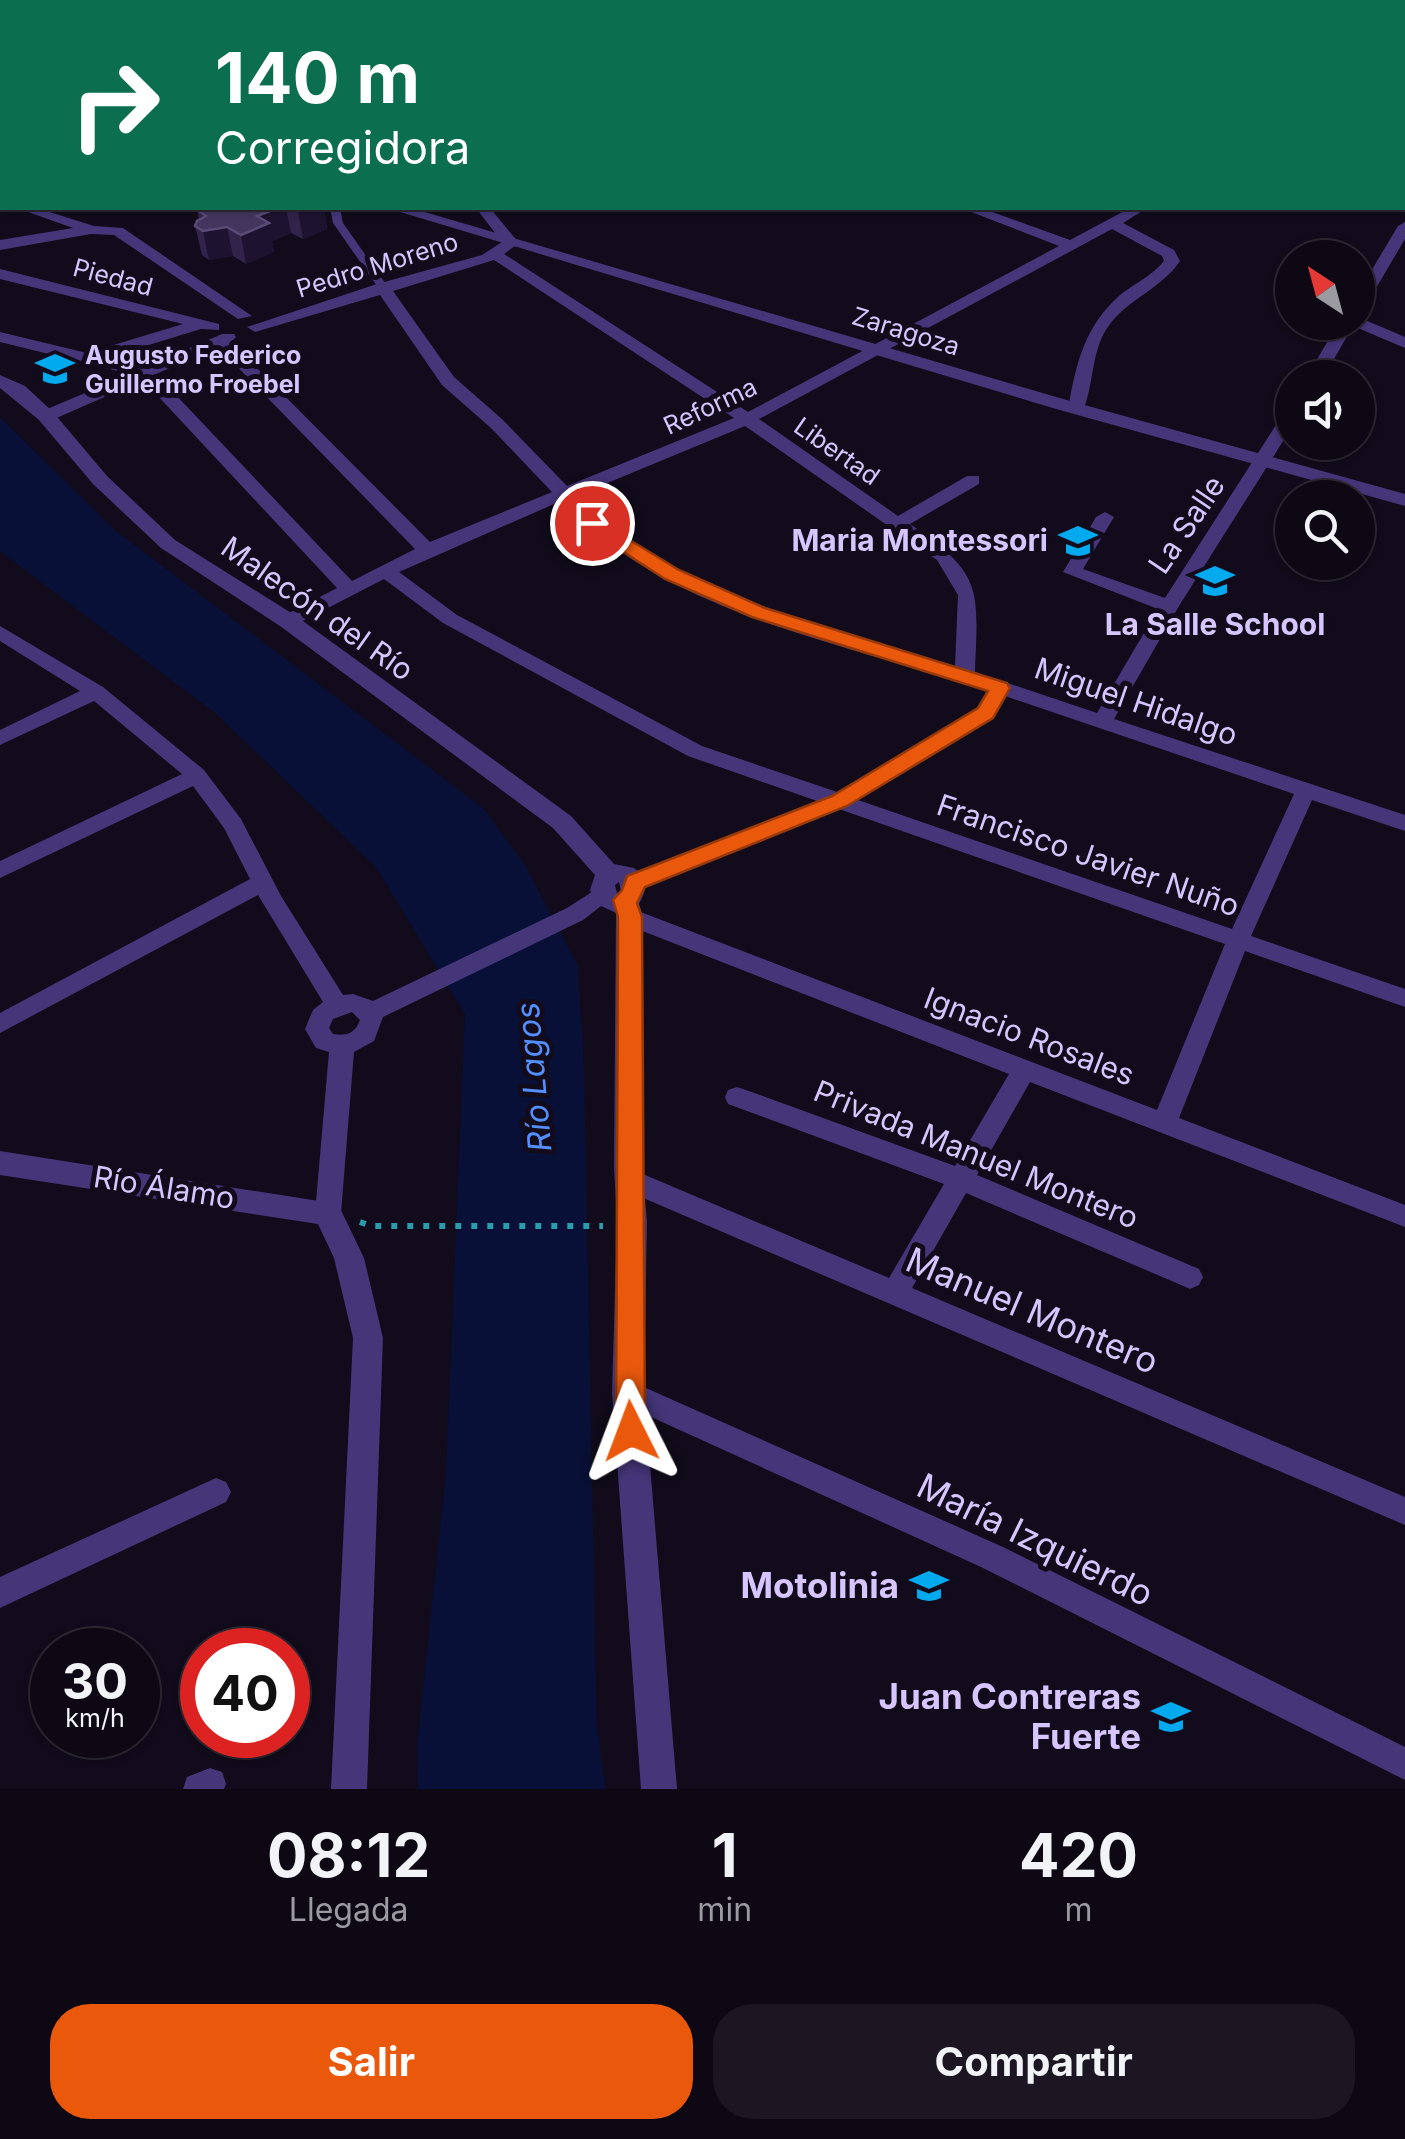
<!DOCTYPE html>
<html lang="es">
<head>
<meta charset="utf-8">
<style>
	:root { --surface:#0d0814; --page:#1b1622; --text:#f1f3f6; --muted:#9a9aa0; --line:#2d2934; --accent:#ea580c }
	body { margin:0; font-family:Inter,sans-serif; background:var(--page); color:var(--text); height:100vh; display:flex; flex-direction:column; font-size:38px; white-space:nowrap }
	* { box-sizing:border-box; margin:0 }
	p { font-size:32px; color:var(--muted) }
	.icon { flex:none; width:55px; height:55px; fill:none; stroke:currentColor; stroke-width:2; stroke-linecap:round; stroke-linejoin:round }
	.map { position:relative; height:1789px; overflow:hidden }
	.panel { display:flex; flex-direction:column; background:var(--surface); flex:1 }
	.panel>* { flex:none }
	.top-card { position:absolute; left:0px; top:0px; width:1405px; height:210px; box-shadow:0 2px 8px #0004,0 0 0 2px var(--line); background:#0b6e4f; color:#fff; overflow:hidden }
	.needle { width:65px; rotate:324deg }
	.tools { position:absolute; left:1275px; top:240px; display:grid; gap:20px }
	.tools a { display:grid; place-items:center; width:100px; height:100px; border-radius:50%; background:var(--surface); box-shadow:0 2px 8px #0004,0 0 0 2px var(--line); font-size:50px }
	.speed { position:absolute; left:30px; top:1628px; display:flex; gap:20px; font-size:50px; font-weight:700; text-align:center }
	.speed>* { display:grid; place-content:center; width:130px; height:130px; border-radius:50%; background:var(--surface); box-shadow:0 2px 8px #0004,0 0 0 2px var(--line); line-height:1 }
	.speed small { font-size:25px; font-weight:400 }
	.speed .limit { border:15px solid #d22; background:#fff; color:#111 }
	.pin { position:absolute; display:grid; place-items:center; width:85px; height:85px; color:#fff; margin:-42px; border:5px solid #fff; border-radius:50%; box-shadow:0 2px 10px #0007 }
	.me { position:absolute; width:110px; margin:-55px; rotate:357deg; stroke-linejoin:round; filter:drop-shadow(0 0 8px #0008) }
	.turn { display:flex; align-items:center; gap:35px; height:210px; padding:0 50px; font-size:45px }
	.turn .icon { width:130px; height:130px; stroke-width:2.5 }
	.turn b { display:block; font-size:70px; line-height:85px }
	.eta { display:flex; justify-content:space-evenly; align-items:center; height:170px; text-align:center }
	.eta b { font-size:60px; font-weight:700; line-height:70px }
	.button { display:flex; gap:20px; margin-top:auto; padding:20px 50px }
	.button a { flex:1; height:115px; border-radius:40px; background:var(--accent); color:#fff; font-size:40px; font-weight:700; line-height:115px; text-align:center }
	.button a+a { background:var(--page); color:var(--text) }
	.map>svg:first-child { display:block }
	.water { fill:#081037 }
	.lines { fill:none; stroke-linecap:round; stroke-linejoin:round }
	.path { stroke:#2c9bac; stroke-width:6; stroke-dasharray:6 10; stroke-linecap:butt }
	.pedestrian { fill:#45367a; fill-rule:evenodd }
	.minor { fill:#45367a; fill-rule:evenodd }
	.tertiary { fill:#45367a; fill-rule:evenodd }
	.wall { fill:#31234a }
	.shaded-wall { fill:#1d122f }
	.building { fill:#43355d; stroke:#5a4b76; stroke-width:2.5 }
	.route { fill:#ea580c; stroke:#983908; stroke-width:2.5 }
	.labels { text-anchor:middle; stroke-width:10; stroke-linejoin:round; paint-order:stroke }
	.far-street-label { font-size:25px; fill:#d6c5ff; stroke:#110b1b }
	.far-poi-label { font-size:25px; font-weight:bold; fill:#d6c5ff; stroke:#110b1b; text-anchor:start }
	.street-label { font-size:30px; fill:#d6c5ff; stroke:#110b1b }
	.poi-label { font-size:30px; font-weight:bold; fill:#d6c5ff; stroke:#110b1b; text-anchor:end }
	.water-label { font-size:32px; font-style:italic; fill:#538fff; stroke:#110b1b }
	.near-street-label { font-size:35px; fill:#d6c5ff; stroke:#110b1b }
	.near-poi-label { font-size:35px; font-weight:bold; fill:#d6c5ff; stroke:#110b1b; text-anchor:end }
</style>
</head>
<body>
<div class="map">
<svg width="1405" height="1789" viewBox="0 0 1405 1789">
	<rect width="100%" height="100%" fill="#110b1b"/>
	<path class="water" d="M 0,417 L 116,531 L 483,808 L 525,865 L 578,966 L 584,1066 L 597,1728 L 606,1789 L 418,1789 L 417,1745 L 446,1473 L 465,1014 L 376,867 L 215,713 L 0,551 Z"/>
	<g class="lines">
		<path class="path" d="M 360,1222 L 371,1226 L 603,1226"/>
		<path class="pedestrian" d="M 330,208 L 340,208 L 343,223 L 388,287 L 387,289 L 379,289 L 333,223 Z"/>
		<g class="minor">
			<path d="M 92,0 L 106,0 L 107,2 L 94,2 Z"/>
			<path d="M 221,0 L 233,0 L 234,2 L 222,2 Z"/>
			<path d="M 316,0 L 329,0 L 330,2 L 318,2 Z"/>
			<path d="M 986,0 L 1008,0 L 1009,2 L 988,2 Z"/>
			<path d="M 0,12 L 2,13 L 2,21 L 0,20 Z"/>
			<path d="M 1402,18 L 1405,19 L 1405,27 L 1402,26 Z"/>
			<path d="M 1405,64 L 1405,72 L 1402,73 L 1402,65 Z"/>
			<path d="M 2,73 L 2,81 L 0,82 L 0,74 Z"/>
			<path d="M 0,200 L 2,200 L 5,209 L 0,210 Z"/>
			<path d="M 1402,200 L 1405,200 L 1405,209 L 1398,208 L 1402,208 Z"/>
			<path d="M 17,208 L 37,208 L 94,226 L 123,228 L 252,316 L 238,319 L 114,235 L 91,234 L 0,250 L 0,240 L 73,228 Z"/>
			<path d="M 476,208 L 490,208 L 519,243 L 504,254 L 748,412 L 1059,246 L 961,208 L 981,208 L 1070,240 L 1130,208 L 1147,208 L 1123,223 L 1174,250 L 1180,261 C 1162,288 1130,298 1110,324 C 1090,350 1095,384 1082,413 L 1076,414 L 1068,409 C 1076,364 1084,327 1120,295 C 1135,283 1152,276 1164,261 L 1162,256 L 1112,229 L 759,419 L 898,516 L 967,476 L 979,476 L 979,484 L 910,524 C 984,575 978,588 975,672 L 1097,713 L 1158,609 L 1063,572 L 1096,517 L 1105,512 L 1114,517 L 1083,569 L 1165,598 L 1283,414 L 1292,409 L 1292,427 L 1179,606 L 1114,719 L 1405,815 L 1405,831 L 1312,800 L 1251,936 L 1405,989 L 1405,1007 L 1245,951 L 1179,1118 L 1405,1205 L 1405,1227 L 1030,1082 L 977,1175 L 1199,1269 L 1203,1277 L 1199,1285 L 1190,1289 L 1181,1285 L 966,1193 L 912,1288 L 1405,1497 L 1405,1525 L 620,1188 L 616,1180 L 620,1172 L 629,1169 L 638,1172 L 889,1278 L 944,1184 L 728,1104 L 725,1097 L 728,1090 L 737,1087 L 746,1090 L 955,1166 L 1009,1074 L 622,923 L 619,917 L 622,911 L 638,911 L 1157,1110 L 1225,944 L 839,809 L 643,888 L 627,888 L 624,882 L 627,876 L 817,801 L 688,756 L 443,623 L 384,579 L 295,625 L 281,625 L 278,621 L 281,617 L 337,588 L 143,380 L 52,420 L 40,420 L 40,412 L 130,374 L 0,342 L 0,332 L 87,353 L 183,324 L 0,279 L 0,269 L 219,324 L 219,330 L 201,329 L 106,358 L 145,367 L 222,334 L 234,334 L 236,337 L 231,342 L 430,542 L 552,492 L 491,428 L 442,385 L 380,295 L 255,332 L 247,327 L 377,284 L 482,255 L 502,242 ZM 494,260 L 734,418 L 567,486 L 503,420 L 454,377 L 393,291 ZM 218,347 L 415,549 L 352,581 L 156,374 ZM 745,426 L 937,560 L 958,595 L 955,666 C 826,626 673,597 576,496 ZM 561,501 C 670,616 844,642 988,691 L 978,708 L 837,792 L 702,746 L 457,615 L 399,572 ZM 1005,696 L 1294,794 L 1232,929 L 858,800 L 992,718 Z"/>
			<path d="M 1405,222 L 1405,239 L 1366,305 L 1358,310 L 1358,293 L 1398,226 Z"/>
			<path d="M 1358,317 L 1405,337 L 1405,348 L 1353,326 L 1323,378 L 1306,378 L 1339,322 L 1358,322 Z"/>
			<path d="M 0,626 L 103,687 L 204,770 L 241,819 L 281,896 L 343,995 L 353,994 L 373,1001 L 567,908 L 595,890 L 611,890 L 614,896 L 583,920 L 383,1017 L 374,1041 L 354,1052 L 341,1213 L 337,1221 L 328,1224 L 319,1221 L 315,1213 L 329,1052 L 316,1048 L 305,1029 L 313,1010 L 323,1002 L 258,895 L 0,1033 L 0,1013 L 250,879 L 224,828 L 193,786 L 0,878 L 0,861 L 182,774 L 94,701 L 0,745 L 0,730 L 80,691 L 0,641 ZM 352,1012 L 360,1020 C 355,1034 346,1036 333,1034 L 329,1028 L 333,1019 Z"/>
			<path d="M 628,1380 L 1003,1547 L 1405,1747 L 1405,1780 L 981,1567 L 618,1402 L 614,1393 L 618,1384 Z"/>
			<path d="M 216,1478 L 226,1482 L 231,1492 L 226,1502 L 0,1608 L 0,1577 Z"/>
			<path d="M 210,1768 L 222,1772 L 226,1784 L 224,1789 L 183,1789 L 187,1777 Z"/>
		</g>
		<g class="tertiary">
			<rect x="0" y="83" width="2" height="9"/>
			<path d="M 387,208 L 411,208 L 1070,401 L 1405,494 L 1405,506 L 1056,409 Z"/>
			<path d="M 0,375 L 25,386 L 53,412 L 107,476 L 175,540 L 296,616 L 571,816 L 614,864 L 634,868 C 648,879 647,890 639,904 L 643,917 L 642,1167 L 647,1221 L 644,1393 L 677,1789 L 641,1789 L 612,1393 L 617,1221 L 614,1167 L 616,913 L 597,904 L 590,890 L 595,875 L 553,828 L 280,626 L 161,548 L 93,484 L 39,420 L 0,388 ZM 619,882 L 621,891 L 617,893 L 615,885 Z"/>
			<path d="M 0,1151 L 338,1204 L 364,1258 L 383,1338 L 367,1789 L 331,1789 L 353,1338 L 334,1258 L 318,1224 L 0,1175 Z"/>
		</g>
	</g>
	<path class="wall" d="M 204,208 L 324,208 L 327,229 L 303,239 L 291,233 L 272,241 L 274,252 L 246,264 L 233,256 L 209,260 L 202,255 L 195,226 L 199,219 L 197,210 Z"/>
	<g class="shaded-wall">
		<path d="M 278,208 L 286,208 L 291,233 L 272,241 L 274,252 L 246,264 L 241,235 L 257,216 Z"/>
		<path d="M 306,208 L 324,208 L 327,229 L 303,239 L 298,211 Z"/>
		<path d="M 227,227 L 233,256 L 209,260 L 203,231 Z"/>
	</g>
	<path class="building" d="M 204,208 L 278,208 L 257,216 L 269,223 L 241,235 L 227,227 L 203,231 L 195,226 L 197,221 L 206,216 L 197,210 Z"/>
	<path class="route" d="M 592,517 L 679,570 L 765,608 L 1007,683 L 1010,688 L 993,718 L 847,806 L 645,887 L 637,903 L 642,917 L 645,1431 L 641,1441 L 631,1444 L 621,1441 L 616,1431 L 618,917 L 613,900 L 622,890 L 627,876 L 832,796 L 978,708 L 988,691 L 752,617 L 665,579 L 585,527 L 585,519 Z"/>
	<defs>
		<g id="school-bare" transform="scale(3)"><path d="M0-5L7-2L0 1L-7-2ZM-4 1L0 2.5L4 1V4Q0 6-4 4Z" fill="#01aaef" stroke="#110b1b" stroke-width="2.5" paint-order="stroke"/></g>
	</defs>
	<g fill-rule="evenodd">
		<use href="#school-bare" x="55" y="369"/>
		<use href="#school-bare" x="1078" y="541"/>
		<use href="#school-bare" x="1215" y="581"/>
		<use href="#school-bare" x="929" y="1586"/>
		<use href="#school-bare" x="1171" y="1717"/>
	</g>
	<g class="labels">
		<g class="far-street-label">
			<text transform="translate(377 265) rotate(-17)" y="9">Pedro Moreno</text>
			<text transform="translate(113 277) rotate(15)" y="9">Piedad</text>
			<text transform="translate(906 331) rotate(17)" y="9">Zaragoza</text>
			<text transform="translate(710 406) rotate(-25)" y="9">Reforma</text>
			<text transform="translate(837 451) rotate(35)" y="9">Libertad</text>
		</g>
		<g class="far-poi-label">
			<text x="85" y="364">Augusto Federico<tspan x="85" dy="29">Guillermo Froebel</tspan></text>
		</g>
		<g class="street-label">
			<text transform="translate(1187 525) rotate(-56)" y="10">La Salle</text>
			<text transform="translate(317 609) rotate(35)" y="10">Malecón del Río</text>
			<text transform="translate(1136 702) rotate(19)" y="10">Miguel Hidalgo</text>
			<text transform="translate(1088 856) rotate(19)" y="10">Francisco Javier Nuño</text>
			<text transform="translate(1029 1037) rotate(21)" y="10">Ignacio Rosales</text>
			<text transform="translate(976 1155) rotate(22)" y="10">Privada Manuel Montero</text>
			<text transform="translate(164 1188) rotate(9)" y="10">Río Álamo</text>
		</g>
		<g class="poi-label">
			<text x="1048" y="551">Maria Montessori</text>
			<text x="1215" y="635" text-anchor="middle">La Salle School</text>
		</g>
		<g class="water-label">
			<text transform="translate(534 1077) rotate(-95)" y="11">Río Lagos</text>
		</g>
		<g class="near-street-label">
			<text transform="translate(1032 1311) rotate(23)" y="12">Manuel Montero</text>
			<text transform="translate(1035 1540) rotate(26)" y="12">María Izquierdo</text>
		</g>
		<g class="near-poi-label">
			<text x="899" y="1598">Motolinia</text>
			<text x="1141" y="1709">Juan Contreras<tspan x="1141" dy="40">Fuerte</tspan></text>
		</g>
	</g>
</svg>
<div class="tools">
<a><svg class="needle" viewBox="-14 -14 28 28"><path d="M0-13l5 13h-10z" fill="#e53935"/><path d="M0 13l5-13h-10z" fill="#9a9aa0"/></svg></a>
<a><svg class="icon" aria-label="sound" viewBox="0 0 24 24"><path d="M4 9h4l5-4v14l-5-4H4zM17 9q2 3 0 6"/></svg></a>
<a><svg class="icon" aria-label="search" viewBox="0 0 24 24"><circle cx="10" cy="10" r="6"/><path d="M15 15l6 6"/></svg></a>
</div>
<div class="speed"><div>30<small>km/h</small></div><div class="limit">40</div></div>
<div class="pin" style="left:592px;top:523px;background:#d93025"><svg class="icon" aria-label="arrive" viewBox="0 0 24 24"><path d="M6 21V4h12l-3 4 3 4H6"/></svg></div>
<svg class="me" style="left:631px;top:1431px" viewBox="-20 -20 40 40"><path d="M0-17L14 15 0 8-14 15z" fill="#ea580c" stroke="#fff" stroke-width="4"/></svg>
<div class="top-card">
<div class="turn"><svg class="icon" aria-label="right" viewBox="0 0 24 24"><path d="M7 20v-9h11M14 6l5 5-5 5"/></svg><div><b>140 m</b>Corregidora</div></div>
</div>
</div>
<section class="panel">
<div class="eta">
<div><b>08:12</b><p>Llegada</p></div>
<div><b>1</b><p>min</p></div>
<div><b>420</b><p>m</p></div>
</div>
<div class="button"><a>Salir</a><a>Compartir</a></div>
</section>
</body>
</html>
